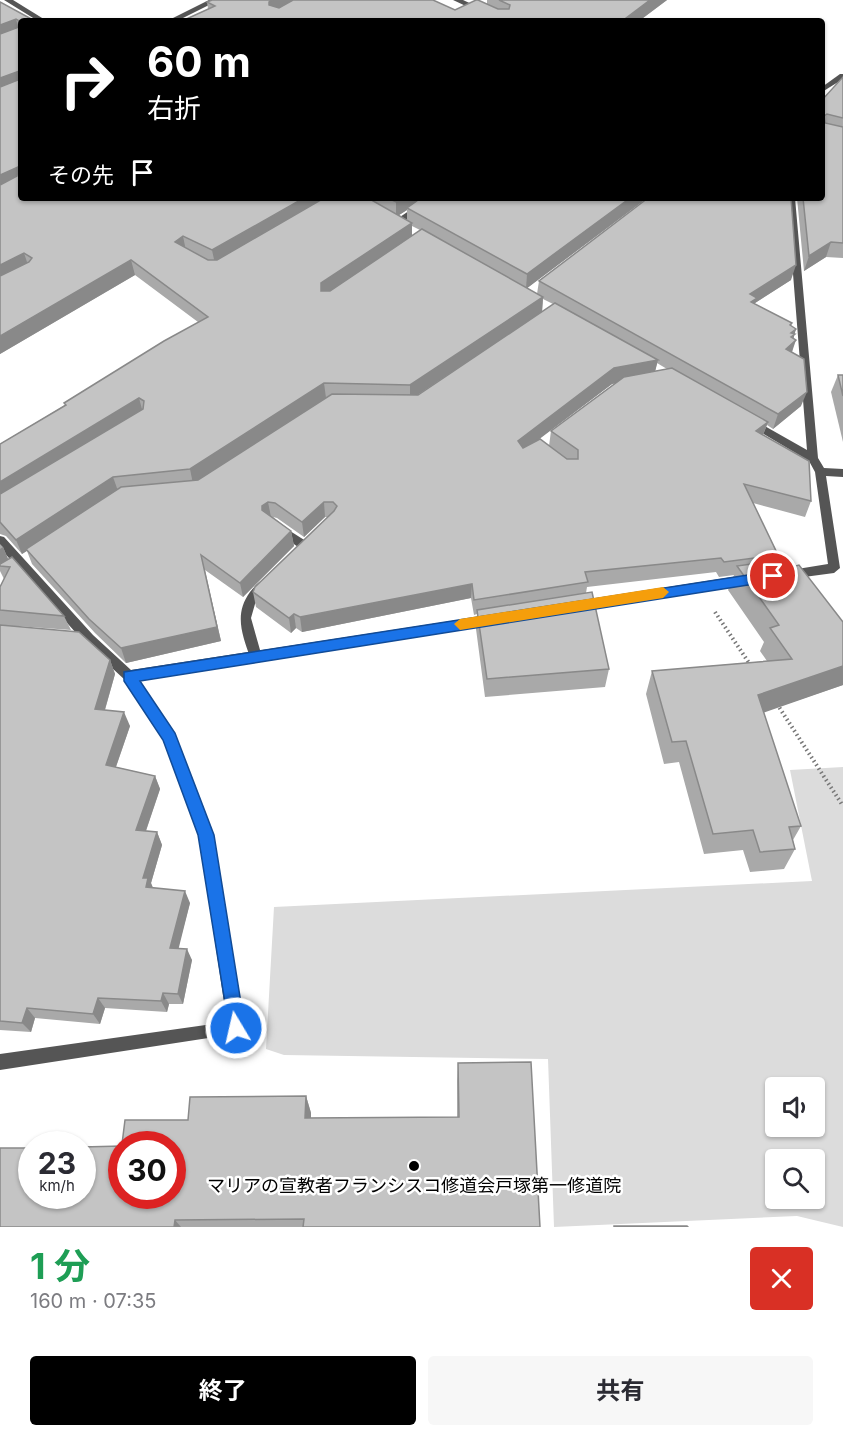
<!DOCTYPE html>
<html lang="ja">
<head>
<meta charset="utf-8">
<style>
	:root { --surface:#fff; --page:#f7f7f7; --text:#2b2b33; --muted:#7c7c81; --accent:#000 }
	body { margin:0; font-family:Inter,"Noto Sans JP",sans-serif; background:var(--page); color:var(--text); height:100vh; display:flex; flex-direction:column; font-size:22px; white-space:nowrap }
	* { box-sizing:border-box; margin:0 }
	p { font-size:20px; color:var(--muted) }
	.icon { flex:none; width:33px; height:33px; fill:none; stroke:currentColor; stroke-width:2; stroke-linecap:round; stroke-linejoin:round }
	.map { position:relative; height:1227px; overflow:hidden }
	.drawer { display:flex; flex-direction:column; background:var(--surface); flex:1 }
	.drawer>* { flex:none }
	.guide { position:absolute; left:18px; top:18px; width:807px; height:183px; border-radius:6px; box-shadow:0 2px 4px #0004; background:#000; color:#fff; overflow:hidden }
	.buttons { position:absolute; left:765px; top:1077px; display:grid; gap:12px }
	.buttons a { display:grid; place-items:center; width:60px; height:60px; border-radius:6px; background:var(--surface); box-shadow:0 2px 4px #0004; font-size:30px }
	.speed { position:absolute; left:18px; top:1131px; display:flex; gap:12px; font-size:30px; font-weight:700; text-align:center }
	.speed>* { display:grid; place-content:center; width:78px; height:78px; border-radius:50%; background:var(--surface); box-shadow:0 2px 4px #0004; line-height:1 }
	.speed small { font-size:15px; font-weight:400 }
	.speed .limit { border:9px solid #d22; background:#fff; color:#111 }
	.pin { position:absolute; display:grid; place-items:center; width:51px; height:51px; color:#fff; margin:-26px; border:3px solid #fff; border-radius:50%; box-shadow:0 2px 6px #0007 }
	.me { position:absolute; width:66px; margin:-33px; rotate:351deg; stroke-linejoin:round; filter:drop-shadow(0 0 4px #0008) }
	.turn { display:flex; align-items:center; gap:21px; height:126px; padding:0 30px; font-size:27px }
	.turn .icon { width:78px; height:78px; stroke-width:2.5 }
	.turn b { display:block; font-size:42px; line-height:51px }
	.then { display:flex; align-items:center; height:57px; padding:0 30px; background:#0003; gap:12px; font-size:22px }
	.round { display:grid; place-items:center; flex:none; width:63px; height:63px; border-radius:6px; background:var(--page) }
	.overview { display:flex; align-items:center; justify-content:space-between; height:102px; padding:0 30px }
	h1 { font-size:36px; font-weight:700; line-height:45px; color:#1e9e55 }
	.action { display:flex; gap:12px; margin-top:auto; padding:12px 30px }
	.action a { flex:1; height:69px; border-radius:6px; background:var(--accent); color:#fff; font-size:24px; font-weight:700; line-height:69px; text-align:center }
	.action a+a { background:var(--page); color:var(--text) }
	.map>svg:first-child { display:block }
	.green { fill:#dcdcdc; fill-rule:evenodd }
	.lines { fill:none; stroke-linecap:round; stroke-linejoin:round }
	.path { stroke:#777; stroke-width:4; stroke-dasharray:1.5 3; stroke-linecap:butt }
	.service { fill:#555; fill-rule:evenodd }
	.minor { fill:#555; fill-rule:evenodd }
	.wall { fill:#a9a9a9; fill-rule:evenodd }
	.shaded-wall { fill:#898989 }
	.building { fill:#c4c4c4; stroke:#898989; stroke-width:1.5 }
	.route { fill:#1a73e8; stroke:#114b97; stroke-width:1.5 }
	.slow { fill:#f59e0b }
	.poi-dot { fill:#000; stroke:#fff; stroke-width:2 }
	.labels { text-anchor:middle; stroke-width:5; stroke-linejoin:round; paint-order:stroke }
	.near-poi-label { font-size:18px; fill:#000; stroke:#fff }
</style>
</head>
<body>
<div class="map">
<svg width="843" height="1227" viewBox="0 0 843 1227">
	<rect width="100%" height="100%" fill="#fff"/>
	<path class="green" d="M 843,767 L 843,1227 L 797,1216 L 554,1227 L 548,1059 L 284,1055 L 266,1049 L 274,907 L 812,881 L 790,770 ZM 776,1088 L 814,1088 L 814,1126 L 776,1126 ZM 776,1160 L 814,1160 L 814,1198 L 776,1198 Z"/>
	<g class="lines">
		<g class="path">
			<path d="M 715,612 L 751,666"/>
			<path d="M 777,704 L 843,806"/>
		</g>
		<g class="service">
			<path d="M 840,74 L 843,74 L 843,79 L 822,92 L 822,87 Z"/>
			<path d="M 279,524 L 309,543 L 311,546 L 309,549 L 301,549 L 275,531 L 273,528 Z"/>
			<path d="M 264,579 L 268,581 L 270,584 L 255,604 L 251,618 L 262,657 L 260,661 L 252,661 L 250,657 C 242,634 234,614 250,592 C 254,587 258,582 264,579 Z"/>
		</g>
		<g class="minor">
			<path d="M 4,0 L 13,0 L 47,21 L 38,21 Z"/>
			<path d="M 209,0 L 219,0 L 177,21 L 167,21 Z"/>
			<path d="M 453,0 L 463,0 L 508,21 L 498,21 Z"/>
			<path d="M 428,198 L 438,198 L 400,225 L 394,225 L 394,221 Z"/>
			<path d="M 787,198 L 795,198 L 818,458 L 824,468 L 843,469 L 843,477 L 826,476 L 840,568 L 834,573 L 789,579 L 785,577 L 783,574 L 785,571 L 828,564 L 815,472 L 809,461 L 747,424 L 752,420 L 756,421 L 807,450 Z"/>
			<path d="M 0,536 L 4,537 L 93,635 L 131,670 L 490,615 L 494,617 L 496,620 L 494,623 L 490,625 L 138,680 L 175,734 L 213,835 L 244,1028 L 241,1033 L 0,1070 L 0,1054 L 227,1022 L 199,835 L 164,740 L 125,680 L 85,643 L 0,548 Z"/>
			<path d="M 745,575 L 751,580 L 745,585 L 578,611 L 574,609 L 572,606 L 574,603 L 578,601 Z"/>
		</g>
	</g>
	<g class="wall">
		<path d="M 487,0 L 667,0 L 639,21 L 182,21 L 208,9 L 207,2 L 455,10 L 487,4 Z"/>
		<path d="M 0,2 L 35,21 L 21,198 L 647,198 L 527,288 L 537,294 L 539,281 L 791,280 L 755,303 L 755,304 L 792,323 L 791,326 L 796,329 L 794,334 L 792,352 L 801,406 L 773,429 L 767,425 L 763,435 L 811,501 L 805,517 L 753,503 L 778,555 L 775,561 L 792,567 L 843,622 L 843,685 L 763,712 L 801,826 L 793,840 L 795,849 L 784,869 L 750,872 L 743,850 L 704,854 L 679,762 L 664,764 L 646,694 L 652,671 L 767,661 L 760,651 L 764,642 L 728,590 L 734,575 L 719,577 L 716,572 L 587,587 L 586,593 L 609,669 L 605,687 L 485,697 L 476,629 L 477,614 L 474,615 L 471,598 L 302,632 L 296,628 L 291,633 L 256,607 L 253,592 L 328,517 L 325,517 L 304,537 L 277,518 L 273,517 L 291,531 L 294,546 L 243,597 L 205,570 L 221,641 L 126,663 L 95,633 L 32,564 L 27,551 L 22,554 L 6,536 L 0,534 L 0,444 L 65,405 L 64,403 L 198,322 L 135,275 L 0,354 ZM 407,210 L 407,220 L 399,215 ZM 412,226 L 420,230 L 412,236 ZM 543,299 L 553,304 L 542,312 ZM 496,343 L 418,395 L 417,395 ZM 657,363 L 667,369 L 655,371 ZM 616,383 L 551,431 L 549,446 L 537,440 L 612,384 Z"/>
		<path d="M 843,77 L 843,258 L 826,257 L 804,271 L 797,198 L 822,198 L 822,100 Z"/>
		<path d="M 838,375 L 843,375 L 843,442 L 831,392 Z"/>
		<path d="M 0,544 L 3,547 L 8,559 L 64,616 L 71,630 L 17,626 L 110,660 L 115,674 L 105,710 L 130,726 L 116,767 L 155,776 L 160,789 L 146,831 L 157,832 L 162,845 L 151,883 L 152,887 L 190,903 L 178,948 L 192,960 L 183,1004 L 169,1004 L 167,1012 L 105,1008 L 100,1024 L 35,1018 L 31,1032 L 0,1030 L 0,587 L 4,579 L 0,571 Z"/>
		<path d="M 458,1063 L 540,1227 L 0,1227 L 122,1146 L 188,1120 L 306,1096 L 311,1113 L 311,1118 L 457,1117 L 457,1081 Z"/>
	</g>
	<g class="shaded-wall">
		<path d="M 273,0 L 300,0 L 271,16 L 269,5 L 269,2 Z"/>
		<path d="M 650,0 L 667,0 L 639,21 L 622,21 Z"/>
		<path d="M 16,19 L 20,33 L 0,41 L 0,25 Z"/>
		<path d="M 19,71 L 21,79 L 0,94 L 0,78 Z"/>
		<path d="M 18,167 L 21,176 L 0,192 L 0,175 Z"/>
		<path d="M 304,198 L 332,198 L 215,264 L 212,250 Z"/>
		<path d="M 402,198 L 424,198 L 407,208 L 407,210 L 396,217 L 396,202 Z"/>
		<path d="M 630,198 L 647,198 L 526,289 L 527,274 Z"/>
		<path d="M 412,223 L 412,238 L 323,298 L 321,291 L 321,283 Z"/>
		<path d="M 183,236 L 186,251 L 175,242 Z"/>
		<path d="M 831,242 L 826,257 L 804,271 L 809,256 Z"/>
		<path d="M 24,253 L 29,268 L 0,282 L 0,265 Z"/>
		<path d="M 131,260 L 135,275 L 0,354 L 0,336 Z"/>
		<path d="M 796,265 L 791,280 L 755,303 L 753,313 L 750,294 Z"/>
		<path d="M 543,297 L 542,312 L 410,400 L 410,385 Z"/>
		<path d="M 796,329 L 792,344 L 796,340 L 791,355 L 786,349 L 791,333 Z"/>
		<path d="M 658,360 L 654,376 L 612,384 L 517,456 L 518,441 L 614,368 Z"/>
		<path d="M 324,383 L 326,398 L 193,484 L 190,469 Z"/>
		<path d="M 807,392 L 801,406 L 773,429 L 778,414 Z"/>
		<path d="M 139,398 L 143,413 L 0,500 L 0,482 Z"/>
		<path d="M 768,422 L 762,437 L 756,431 Z"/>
		<path d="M 113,477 L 118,491 L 22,554 L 16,540 Z"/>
		<path d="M 268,502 L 271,517 L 262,510 L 262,506 Z"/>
		<path d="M 324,502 L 325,517 L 304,537 L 302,522 Z"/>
		<path d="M 291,531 L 294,546 L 243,597 L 240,583 Z"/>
		<path d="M 3,547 L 9,561 L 0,566 L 0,549 Z"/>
		<path d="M 201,555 L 221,641 L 126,663 L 121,648 Z"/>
		<path d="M 472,584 L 471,598 L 302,632 L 300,617 Z"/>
		<path d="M 294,614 L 296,628 L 291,633 L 289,618 Z"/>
		<path d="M 110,660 L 115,674 L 101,723 L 95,709 Z"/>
		<path d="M 843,666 L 843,685 L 748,718 L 758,695 Z"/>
		<path d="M 124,712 L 130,726 L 112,778 L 106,765 Z"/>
		<path d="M 155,776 L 160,789 L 142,842 L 136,830 Z"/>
		<path d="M 157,832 L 162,845 L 151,883 L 154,890 L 152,899 L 143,878 Z"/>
		<path d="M 185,891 L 190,903 L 176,959 L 170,948 Z"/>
		<path d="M 187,949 L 192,960 L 183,1004 L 178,994 Z"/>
		<path d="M 163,993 L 169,1004 L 167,1012 L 161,1001 Z"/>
		<path d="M 98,998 L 105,1008 L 100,1024 L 93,1014 Z"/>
		<path d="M 27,1008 L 35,1018 L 31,1032 L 22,1023 Z"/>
		<path d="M 306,1096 L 311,1113 L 311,1134 L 305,1118 Z"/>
		<path d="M 175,1220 L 181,1227 L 174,1227 Z"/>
	</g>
	<g class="building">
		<path d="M 212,0 L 273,0 L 269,2 L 269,5 L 279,8 L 293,0 L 433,0 L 455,10 L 476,0 L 478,0 L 498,9 L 509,9 L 510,5 L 499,0 L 650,0 L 622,21 L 182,21 L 215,6 L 207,2 Z"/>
		<path d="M 0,2 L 35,21 L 21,21 L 21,198 L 304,198 L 212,250 L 183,236 L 175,242 L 208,260 L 217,260 L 324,198 L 368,198 L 412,223 L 321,283 L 321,291 L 330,291 L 422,229 L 543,297 L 410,385 L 324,383 L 190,469 L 113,477 L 16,540 L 0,522 L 0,494 L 143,409 L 144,401 L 139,398 L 0,482 L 0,444 L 66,405 L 64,403 L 164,341 L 208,317 L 131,260 L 0,336 L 0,276 L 29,262 L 32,258 L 24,253 L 0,265 L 0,185 L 17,176 L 18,167 L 0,175 L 0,87 L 18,80 L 19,71 L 0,78 L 0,34 L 19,27 L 19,21 L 16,19 L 0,25 Z"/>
		<path d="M 843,77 L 843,118 L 827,114 L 824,116 L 825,123 L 843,127 L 843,243 L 831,242 L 809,256 L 803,198 L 822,198 L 822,100 Z"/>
		<path d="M 388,198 L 402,198 L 396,202 Z"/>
		<path d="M 421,198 L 630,198 L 527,274 L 407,208 Z"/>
		<path d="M 648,198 L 791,198 L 796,265 L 750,294 L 757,298 L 751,302 L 792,323 L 790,325 L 796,329 L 791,333 L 795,334 L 791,337 L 796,340 L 786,349 L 804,359 L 807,392 L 778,414 L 539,281 Z"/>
		<path d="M 555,303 L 658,360 L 614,368 L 518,441 L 523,448 L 540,439 L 567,459 L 578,459 L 578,450 L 551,431 L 624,377 L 672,368 L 768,422 L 756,431 L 809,461 L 811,501 L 744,484 L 778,555 L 724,562 L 721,558 L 585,572 L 588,582 L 474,600 L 472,584 L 300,617 L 294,614 L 289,618 L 253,592 L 255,587 L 334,511 L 337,506 L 333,502 L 324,502 L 302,522 L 275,503 L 268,502 L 262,506 L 262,510 L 291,531 L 240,583 L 201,555 L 217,627 L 121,648 L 89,619 L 26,549 L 121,487 L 198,480 L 332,394 L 418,395 Z"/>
		<path d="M 838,375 L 843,375 L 843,396 Z"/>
		<path d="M 12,557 L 64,616 L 0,610 L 0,587 L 10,567 L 0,566 L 0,564 Z"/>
		<path d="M 788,559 L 792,567 L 799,565 L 843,622 L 843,666 L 758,695 L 801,826 L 789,827 L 795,849 L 760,852 L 753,830 L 713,834 L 686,741 L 672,742 L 652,671 L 792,659 L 770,628 L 779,625 L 737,566 Z"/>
		<path d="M 592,592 L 609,669 L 487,679 L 477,610 Z"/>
		<path d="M 0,625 L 79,632 L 110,660 L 95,709 L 124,712 L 106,765 L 155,776 L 136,830 L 157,832 L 143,878 L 148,878 L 146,887 L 185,891 L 170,948 L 187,949 L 178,994 L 163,993 L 161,1001 L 98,998 L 93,1014 L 27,1008 L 22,1023 L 0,1021 Z"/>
		<path d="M 531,1062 L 540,1227 L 303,1227 L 304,1219 L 175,1220 L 174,1227 L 0,1227 L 0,1148 L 32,1148 L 32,1196 L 82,1196 L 82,1147 L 122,1146 L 122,1196 L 172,1196 L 172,1144 L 122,1144 L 125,1120 L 188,1120 L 190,1097 L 306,1096 L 305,1118 L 459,1117 L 458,1063 Z"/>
		<path d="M 614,1226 L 687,1226 L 688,1227 L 614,1227 Z"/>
	</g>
	<path class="route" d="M 773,571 L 779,576 L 773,581 L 140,681 L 175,733 L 214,835 L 245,1028 L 242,1034 L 236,1037 L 230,1034 L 198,835 L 163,740 L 124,681 L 124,672 Z"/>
	<path class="slow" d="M 663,587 L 669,592 L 663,598 L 460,630 L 454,624 L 460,619 Z"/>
	<circle class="poi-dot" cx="414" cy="1166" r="6"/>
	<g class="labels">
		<g class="near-poi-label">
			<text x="414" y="1192">マリアの宣教者フランシスコ修道会戸塚第一修道院</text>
		</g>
	</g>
</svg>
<div class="buttons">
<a><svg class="icon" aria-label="sound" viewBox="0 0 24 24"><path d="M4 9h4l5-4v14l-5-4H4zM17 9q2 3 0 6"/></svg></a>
<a><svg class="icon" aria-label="search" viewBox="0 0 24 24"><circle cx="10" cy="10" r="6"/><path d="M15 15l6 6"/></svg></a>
</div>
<div class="speed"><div>23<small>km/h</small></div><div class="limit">30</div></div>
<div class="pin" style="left:773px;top:576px;background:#d93025"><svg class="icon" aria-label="arrive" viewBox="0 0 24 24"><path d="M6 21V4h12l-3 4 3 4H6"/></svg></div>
<svg class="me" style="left:236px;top:1028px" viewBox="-20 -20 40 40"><circle r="17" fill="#1a73e8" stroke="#fff" stroke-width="3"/><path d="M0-11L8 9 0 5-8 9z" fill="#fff"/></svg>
<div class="guide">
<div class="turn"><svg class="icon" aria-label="right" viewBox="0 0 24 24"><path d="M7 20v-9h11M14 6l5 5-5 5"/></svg><div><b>60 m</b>右折</div></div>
<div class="then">その先<svg class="icon" aria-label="arrive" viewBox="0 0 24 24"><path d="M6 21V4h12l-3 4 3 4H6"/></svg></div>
</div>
</div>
<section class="drawer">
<div class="overview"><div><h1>1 分</h1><p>160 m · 07:35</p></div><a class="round" style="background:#d93025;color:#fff"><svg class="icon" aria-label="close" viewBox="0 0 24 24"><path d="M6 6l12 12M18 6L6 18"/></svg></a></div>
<div class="action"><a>終了</a><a>共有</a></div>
</section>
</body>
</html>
